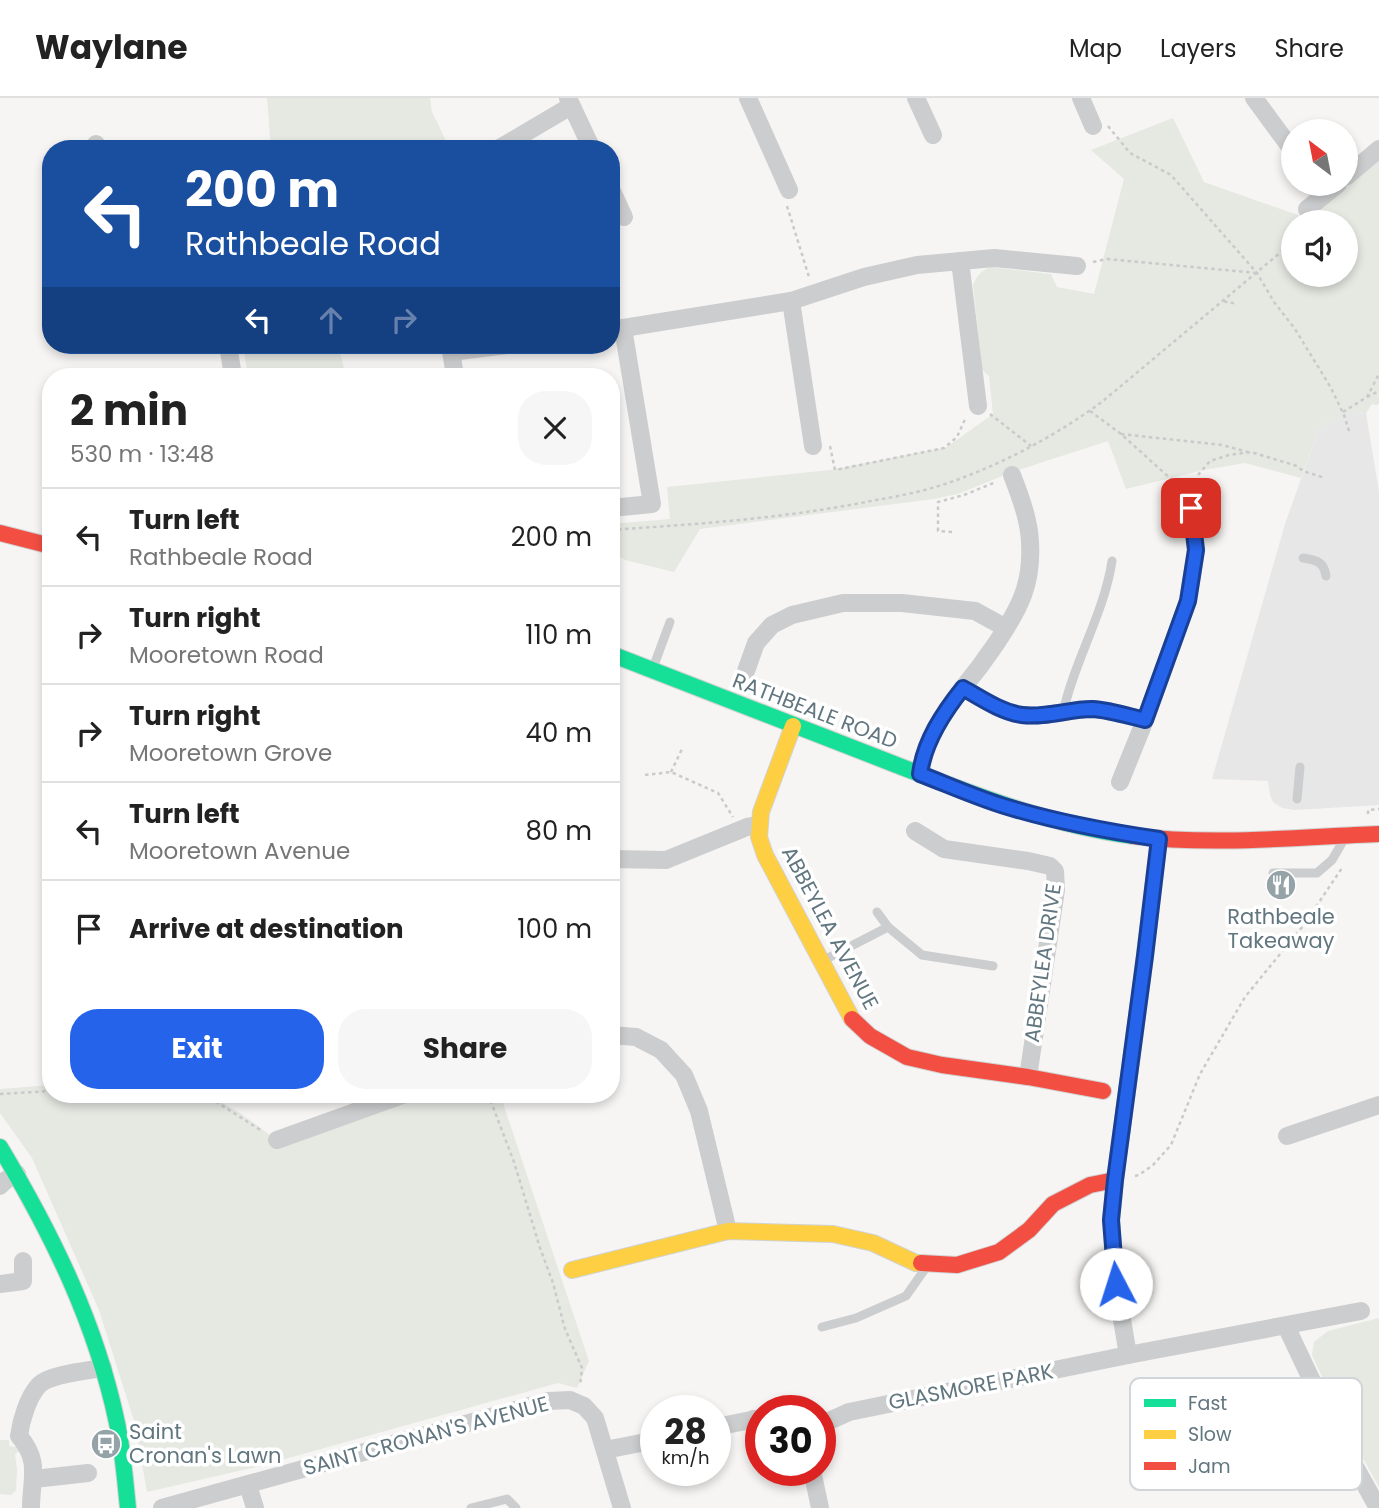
<!DOCTYPE html>
<html lang="en">
<head>
<meta charset="utf-8">
<style>
	:root { --surface:#fff; --page:#f6f6f6; --text:#222; --muted:#767676; --line:#e0e0e0; --accent:#2563eb }
	body { margin:0; font-family:Poppins,sans-serif; background:var(--page); color:var(--text); height:100vh; display:flex; flex-direction:column; font-size:26px; white-space:nowrap }
	* { box-sizing:border-box; margin:0 }
	p { font-size:23px; color:var(--muted) }
	.icon { flex:none; width:38px; height:38px; fill:none; stroke:currentColor; stroke-width:2; stroke-linecap:round; stroke-linejoin:round }
	.map { position:relative; flex:1; overflow:hidden }
	.panel { position:absolute; left:42px; top:270px; width:578px; height:735px; display:flex; flex-direction:column; background:var(--surface); border-radius:28px; box-shadow:0 4px 10px #0003 }
	.panel>* { flex:none }
	.banner { position:absolute; left:42px; top:42px; width:578px; height:214px; border-radius:28px; box-shadow:0 4px 10px #0003; background:#1a4fa0; color:#fff; overflow:hidden }
	.needle { width:46px; rotate:328deg }
	.controls { position:absolute; left:1281px; top:21px; display:grid; gap:14px }
	.controls a { display:grid; place-items:center; width:77px; height:77px; border-radius:50%; background:var(--surface); box-shadow:0 4px 10px #0003; font-size:35px }
	.speed { position:absolute; left:640px; top:1297px; display:flex; gap:14px; font-size:35px; font-weight:700; text-align:center }
	.speed>* { display:grid; place-content:center; width:91px; height:91px; border-radius:50%; background:var(--surface); box-shadow:0 4px 10px #0003; line-height:1 }
	.speed small { font-size:18px; font-weight:400 }
	.speed .limit { border:10px solid #d22; background:#fff; color:#111 }
	.pin { position:absolute; display:grid; place-items:center; width:60px; height:60px; color:#fff; margin:-30px; border-radius:14px; box-shadow:0 4px 10px #0006 }
	.me { position:absolute; width:77px; margin:-38px; rotate:355deg; stroke-linejoin:round; filter:drop-shadow(0 0 5px #0008) }
	.turn { display:flex; align-items:center; gap:24px; height:147px; padding:0 28px; font-size:32px }
	.turn .icon { width:91px; height:91px; stroke-width:2.5 }
	.turn b { display:block; font-size:49px; line-height:60px }
	.lanes { display:flex; align-items:center; height:66px; padding:0 28px; background:#0003; justify-content:center; gap:35px; direction:ltr }
	.lanes .off { opacity:.35 }
	.round { display:grid; place-items:center; flex:none; width:74px; height:74px; border-radius:28px; background:var(--page) }
	.headline { display:flex; align-items:center; justify-content:space-between; height:119px; padding:0 28px }
	h1 { font-size:42px; font-weight:700; line-height:52px }
	.action { display:flex; gap:14px; margin-top:auto; padding:14px 28px }
	.action a { flex:1; height:80px; border-radius:28px; background:var(--accent); color:#fff; font-size:28px; font-weight:700; line-height:80px; text-align:center }
	.action a+a { background:var(--page); color:var(--text) }
	ul { padding:0; list-style:none }
	li { display:flex; align-items:center; gap:21px; height:98px; padding:0 28px; border-top:2px solid var(--line) }
	li div { flex:1 }
	li b { display:block; font-size:26px }
	li em { font-style:normal }
	header { display:flex; align-items:center; gap:42px; box-sizing:border-box; height:98px; padding:0 35px; background:var(--surface); border-bottom:2px solid var(--line) }
	header strong { font-size:33px }
	nav { display:flex; gap:38px; margin-inline-start:auto; font-size:24px }
	.map>svg:first-child { display:block }
	.built { fill:#e6e7e6 }
	.green { fill:#e6e8e2; fill-rule:evenodd }
	.lines { fill:none; stroke-linecap:round; stroke-linejoin:round }
	.fast-casing { stroke:#d1d3d3; stroke-width:18 }
	.slow-casing { stroke:#d1d3d3; stroke-width:18 }
	.jam-casing { stroke:#d1d3d3; stroke-width:18 }
	.path { stroke:#cacacb; stroke-width:2.5; stroke-dasharray:3.5 3.5; stroke-linecap:butt }
	.lane { stroke:#cccdce; stroke-width:9 }
	.street { stroke:#cccdce; stroke-width:18 }
	.fast { stroke:#16e098; stroke-width:16 }
	.slow { stroke:#ffcf43; stroke-width:16 }
	.jam { stroke:#f24e42; stroke-width:16 }
	.route-casing { stroke:#184099; stroke-width:18 }
	.route { stroke:#2563eb; stroke-width:12 }
	.labels { text-anchor:middle; stroke-width:7; stroke-linejoin:round; paint-order:stroke }
	.street-label { font-size:21px; fill:#61767f; stroke:#fff }
	.poi-label { font-size:21px; fill:#61767f; stroke:#fff }
	.key { fill:#fff; stroke:#d0d6d9; stroke-width:2 }
	.key-label { font-size:19px; fill:#61767f }
</style>
</head>
<body>
<header>
<strong>Waylane</strong>
<nav><a>Map</a><a>Layers</a><a>Share</a></nav>
</header>
<div class="map">
<svg width="1379" height="1410" viewBox="0 0 1379 1410">
	<rect width="100%" height="100%" fill="#f6f5f4"/>
	<path class="built" d="M 1353,314 L 1366,315 L 1379,394 L 1379,707 L 1295,712 L 1282,710 L 1273,704 L 1270,697 L 1268,683 L 1212,681 L 1285,426 L 1319,331 L 1324,327 Z"/>
	<g class="green">
		<path d="M 267,0 L 430,0 L 432,14 L 450,51 L 271,51 Z"/>
		<path d="M 1173,20 L 1204,84 L 1309,121 L 1379,62 L 1379,306 L 1376,307 L 1372,306 L 1366,315 L 1353,314 L 1324,327 L 1319,331 L 1301,380 L 1245,365 L 1204,372 L 1126,391 L 1108,343 L 1012,374 L 958,396 L 934,401 L 700,431 L 674,474 L 625,462 L 611,454 L 611,426 L 670,421 L 667,389 L 830,372 L 947,349 L 993,316 L 989,278 L 982,272 L 973,187 C 977,178 981,172 991,169 L 1051,176 L 1057,189 L 1094,196 L 1124,81 L 1091,52 ZM 1293,124 L 1346,124 L 1346,177 L 1293,177 Z"/>
		<path d="M 243,247 L 338,247 L 346,278 L 248,278 Z"/>
		<path d="M 51,987 L 51,996 L 207,996 L 240,1015 L 277,1042 L 408,996 L 500,996 L 589,1263 L 577,1290 L 558,1285 L 260,1368 L 147,1394 L 135,1326 L 99,1212 L 32,1060 L 0,1015 L 0,991 Z"/>
		<path d="M 1379,1220 L 1379,1389 L 1346,1330 L 1312,1257 L 1314,1244 L 1328,1233 Z"/>
		<path d="M 0,1342 L 9,1342 L 9,1348 L 14,1349 L 20,1346 L 21,1352 L 15,1356 L 17,1371 L 16,1392 L 11,1397 L 0,1396 Z"/>
	</g>
	<g class="lines">
		<g class="fast-casing">
			<g id="fast">
				<path d="M 611,556 C 705,593 799,630 894,666 C 972,696 1050,727 1133,738"/>
				<path d="M 0,1049 C 52,1136 96,1225 117,1325 C 123,1353 125,1382 128,1410"/>
			</g>
		</g>
		<g class="slow-casing">
			<g id="slow">
				<path d="M 793,628 L 761,714 L 759,739 L 765,757 L 852,921"/>
				<path d="M 572,1172 L 728,1133 L 833,1136 L 873,1145 L 916,1165 L 921,1165"/>
			</g>
		</g>
		<g class="jam-casing">
			<g id="jam">
				<path d="M 0,435 L 51,448"/>
				<path d="M 1133,738 C 1214,748 1298,739 1379,736"/>
				<path d="M 852,921 L 870,938 L 907,959 L 942,967 L 1028,979 L 1103,993"/>
				<path d="M 921,1165 L 957,1167 L 999,1154 L 1029,1132 L 1053,1106 L 1090,1087 L 1115,1082"/>
			</g>
		</g>
		<g class="path">
			<path d="M 1108,28 L 1130,55 L 1171,77 L 1257,175 L 1274,204 L 1295,231 L 1331,290 L 1344,317 L 1350,336"/>
			<path d="M 787,108 L 809,179"/>
			<path d="M 1093,164 L 1107,161 L 1257,175"/>
			<path d="M 1224,203 L 1229,205 L 1236,205"/>
			<path d="M 1367,299 L 1379,293"/>
			<path d="M 1090,313 L 1121,336 L 1172,382 L 1176,381"/>
			<path d="M 1343,314 L 1367,299 L 1379,276"/>
			<path d="M 990,316 L 1031,348"/>
			<path d="M 1121,336 L 1222,347 L 1248,354"/>
			<path d="M 830,348 L 835,372 L 944,350 L 957,339 L 966,319"/>
			<path d="M 1198,377 L 1210,363 L 1229,357 L 1251,354 L 1297,368 L 1303,373 L 1325,380"/>
			<path d="M 611,432 C 700,426 788,420 876,402 C 900,398 925,393 948,385 C 1003,366 1057,337 1103,303 L 1293,144"/>
			<path d="M 952,434 L 938,433 L 938,404 L 964,397 L 996,384"/>
			<path d="M 671,674 L 682,651"/>
			<path d="M 645,677 L 671,674 L 718,695 L 733,719"/>
			<path d="M 1368,716 L 1368,712 L 1379,711"/>
			<path d="M 0,996 L 51,993"/>
			<path d="M 204,996 L 262,1033"/>
			<path d="M 488,996 L 514,1064 L 540,1150 L 553,1185 L 565,1231 L 582,1270 L 580,1288"/>
			<path d="M 1135,1078 L 1139,1077 L 1153,1067 L 1171,1047 L 1200,976 L 1245,899 L 1303,828 L 1342,770"/>
		</g>
		<g class="lane">
			<path d="M 1303,460 C 1317,462 1324,464 1326,478"/>
			<path d="M 653,570 L 670,524"/>
			<path d="M 1063,615 C 1074,563 1104,516 1112,463"/>
			<path d="M 1297,701 L 1300,669"/>
			<path d="M 1273,775 L 1317,775 L 1332,762 L 1343,743"/>
			<path d="M 877,814 L 888,829"/>
			<path d="M 826,861 L 888,829 L 922,857 L 993,868"/>
			<path d="M 822,1229 L 856,1220 L 906,1198 L 925,1171"/>
			<path d="M 471,1410 L 507,1401 L 516,1410"/>
		</g>
		<g class="street">
			<path d="M 568,0 L 592,51"/>
			<path d="M 748,0 L 789,92"/>
			<path d="M 916,0 L 933,37"/>
			<path d="M 1081,0 L 1093,28"/>
			<path d="M 1254,0 L 1293,53"/>
			<path d="M 95,51 L 96,46"/>
			<path d="M 498,51 L 571,8"/>
			<path d="M 1346,79 L 1379,51"/>
			<path d="M 611,91 L 624,119"/>
			<path d="M 1307,111 L 1338,86"/>
			<path d="M 960,163 L 978,308"/>
			<path d="M 791,203 L 813,348"/>
			<path d="M 611,232 L 791,203 L 864,179 L 917,167 L 994,160 L 1077,168"/>
			<path d="M 228,247 L 233,278"/>
			<path d="M 450,247 L 455,278"/>
			<path d="M 451,254 L 507,247"/>
			<path d="M 611,410 L 652,406 L 623,230"/>
			<path d="M 746,573 L 756,545 L 772,527 L 792,517 L 843,505 L 902,505 L 975,513 L 1006,530"/>
			<path d="M 963,590 C 982,600 1001,614 1022,617 C 1046,620 1069,611 1092,611 C 1110,612 1128,618 1145,622"/>
			<path d="M 920,676 C 924,644 942,616 962,591 C 982,567 1012,526 1023,497 C 1029,481 1031,461 1030,444 C 1029,421 1020,398 1012,377"/>
			<path d="M 1120,684 L 1145,622 L 1188,503 L 1196,452 L 1189,389"/>
			<path d="M 915,733 L 944,751 L 1028,763 L 1050,768 L 1055,773 L 1056,792 L 1028,979"/>
			<path d="M 611,761 L 666,762 L 747,729 L 759,727"/>
			<path d="M 611,937 L 636,939 L 661,952 L 684,977 L 699,1013 L 728,1133"/>
			<path d="M 1287,1038 L 1379,1007"/>
			<path d="M 277,1042 L 405,996"/>
			<path d="M 0,1088 L 6,1082 L 17,1076"/>
			<path d="M 0,1186 L 23,1183 L 23,1163"/>
			<path d="M 1286,1228 L 1338,1338 L 1378,1410"/>
			<path d="M 1128,1257 L 1116,1186 L 1111,1122 L 1115,1082 L 1142,881 L 1159,741"/>
			<path d="M 753,1321 L 760,1352"/>
			<path d="M 716,1329 L 761,1320"/>
			<path d="M 821,1333 L 829,1323 L 849,1314 L 1128,1257 L 1361,1213"/>
			<path d="M 605,1352 L 656,1342"/>
			<path d="M 812,1372 L 820,1410"/>
			<path d="M 34,1381 L 88,1375"/>
			<path d="M 248,1387 L 255,1410"/>
			<path d="M 31,1410 C 31,1380 41,1364 19,1338 C 21,1322 28,1299 39,1287 C 50,1276 87,1273 103,1270"/>
			<path d="M 162,1410 L 548,1303 L 570,1302 L 584,1308 L 595,1320 L 622,1410"/>
		</g>
		<use href="#fast" class="fast"/>
		<use href="#slow" class="slow"/>
		<use href="#jam" class="jam"/>
	</g>
	<g class="lines">
		<g class="route-casing">
			<path id="route" d="M 1116,1186 L 1111,1122 L 1115,1082 L 1145,858 L 1159,741 C 1105,733 1052,723 1001,707 C 973,698 946,686 920,676 C 924,644 943,615 963,590 C 981,600 1001,614 1022,617 C 1046,620 1069,611 1092,611 C 1110,612 1128,618 1145,622 L 1188,503 L 1196,452 L 1191,410"/>
		</g>
		<use href="#route" class="route"/>
	</g>
	<defs>
		<g id="restaurant-disc" transform="scale(1.575)"><circle r="9.5" fill="#95a2a8" stroke="#fff"/><path d="M-5-6h1v4h1v-4h1v4h1v-4h1v5L-1.5 .5V6h-2V.5L-5-1ZM5-6V6H3V1.5H1.5Q1.5-4 5-6Z" fill="#fff"/></g>
		<g id="bus-disc" transform="scale(1.575)"><circle r="9.5" fill="#95a2a8" stroke="#fff"/><path d="M-5-6H5V4H4V6H2V4H-2V6H-4V4H-5ZM-3.5-4V0h7V-4ZM-3.5 1.2v1.5H-2V1.2ZM2 1.2v1.5H3.5V1.2Z" fill="#fff"/></g>
	</defs>
	<g fill-rule="evenodd">
		<use href="#restaurant-disc" x="1281" y="787"/>
		<use href="#bus-disc" x="106" y="1346"/>
	</g>
	<g class="labels">
		<g class="street-label">
			<text transform="translate(815 613) rotate(21)" y="7">RATHBEALE ROAD</text>
			<text transform="translate(830 830) rotate(62)" y="7">ABBEYLEA AVENUE</text>
			<text transform="translate(1043 865) rotate(-82)" y="7">ABBEYLEA DRIVE</text>
			<text transform="translate(971 1289) rotate(-11)" y="7">GLASMORE PARK</text>
			<text transform="translate(426 1338) rotate(-15)" y="7">SAINT CRONAN'S AVENUE</text>
		</g>
		<g class="poi-label">
			<text x="1281" y="826">Rathbeale<tspan x="1281" dy="24">Takeaway</tspan></text>
			<text x="129" y="1341" text-anchor="start">Saint<tspan x="129" dy="24">Cronan's Lawn</tspan></text>
		</g>
	</g>
	<rect x="1130" y="1280" width="232" height="112" rx="10" class="key"/>
	<rect x="1144" y="1301" width="32" height="8" fill="#16e098"/>
	<rect x="1144" y="1332" width="32" height="9" fill="#ffcf43"/>
	<rect x="1144" y="1364" width="32" height="8" fill="#f24e42"/>
	<g class="key-label">
		<text x="1188" y="1312">Fast</text>
		<text x="1188" y="1343">Slow</text>
		<text x="1188" y="1375">Jam</text>
	</g>
</svg>
<div class="controls">
<a><svg class="needle" viewBox="-14 -14 28 28"><path d="M0-13l5 13h-10z" fill="#e53935"/><path d="M0 13l5-13h-10z" fill="#767676"/></svg></a>
<a><svg class="icon" aria-label="sound" viewBox="0 0 24 24"><path d="M4 9h4l5-4v14l-5-4H4zM17 9q2 3 0 6"/></svg></a>
</div>
<div class="speed"><div>28<small>km/h</small></div><div class="limit">30</div></div>
<div class="pin" style="left:1191px;top:410px;background:#d93025"><svg class="icon" aria-label="arrive" viewBox="0 0 24 24"><path d="M6 21V4h12l-3 4 3 4H6"/></svg></div>
<svg class="me" style="left:1116px;top:1186px" viewBox="-20 -20 40 40"><circle r="19" fill="#fff"/><path d="M0-13L10 11 0 6-10 11z" fill="#2563eb"/></svg>
<div class="banner">
<div class="turn"><svg class="icon" aria-label="left" viewBox="0 0 24 24"><path d="M17 20v-9H6M10 6l-5 5 5 5"/></svg><div><b>200 m</b>Rathbeale Road</div></div>
<div class="lanes"><svg class="icon" aria-label="left" viewBox="0 0 24 24"><path d="M17 20v-9H6M10 6l-5 5 5 5"/></svg><svg class="icon off" aria-label="ahead" viewBox="0 0 24 24"><path d="M12 20V5M6 11l6-6 6 6"/></svg><svg class="icon off" aria-label="right" viewBox="0 0 24 24"><path d="M7 20v-9h11M14 6l5 5-5 5"/></svg></div>
</div>
<section class="panel">
<div class="headline"><div><h1>2 min</h1><p>530 m · 13:48</p></div><a class="round"><svg class="icon" aria-label="close" viewBox="0 0 24 24"><path d="M6 6l12 12M18 6L6 18"/></svg></a></div>
<ul>
<li><svg class="icon" aria-label="left" viewBox="0 0 24 24"><path d="M17 20v-9H6M10 6l-5 5 5 5"/></svg><div><b>Turn left</b><p>Rathbeale Road</p></div><em>200 m</em></li>
<li><svg class="icon" aria-label="right" viewBox="0 0 24 24"><path d="M7 20v-9h11M14 6l5 5-5 5"/></svg><div><b>Turn right</b><p>Mooretown Road</p></div><em>110 m</em></li>
<li><svg class="icon" aria-label="right" viewBox="0 0 24 24"><path d="M7 20v-9h11M14 6l5 5-5 5"/></svg><div><b>Turn right</b><p>Mooretown Grove</p></div><em>40 m</em></li>
<li><svg class="icon" aria-label="left" viewBox="0 0 24 24"><path d="M17 20v-9H6M10 6l-5 5 5 5"/></svg><div><b>Turn left</b><p>Mooretown Avenue</p></div><em>80 m</em></li>
<li><svg class="icon" aria-label="arrive" viewBox="0 0 24 24"><path d="M6 21V4h12l-3 4 3 4H6"/></svg><div><b>Arrive at destination</b></div><em>100 m</em></li>
</ul>
<div class="action"><a>Exit</a><a>Share</a></div>
</section>
</div>
</body>
</html>
